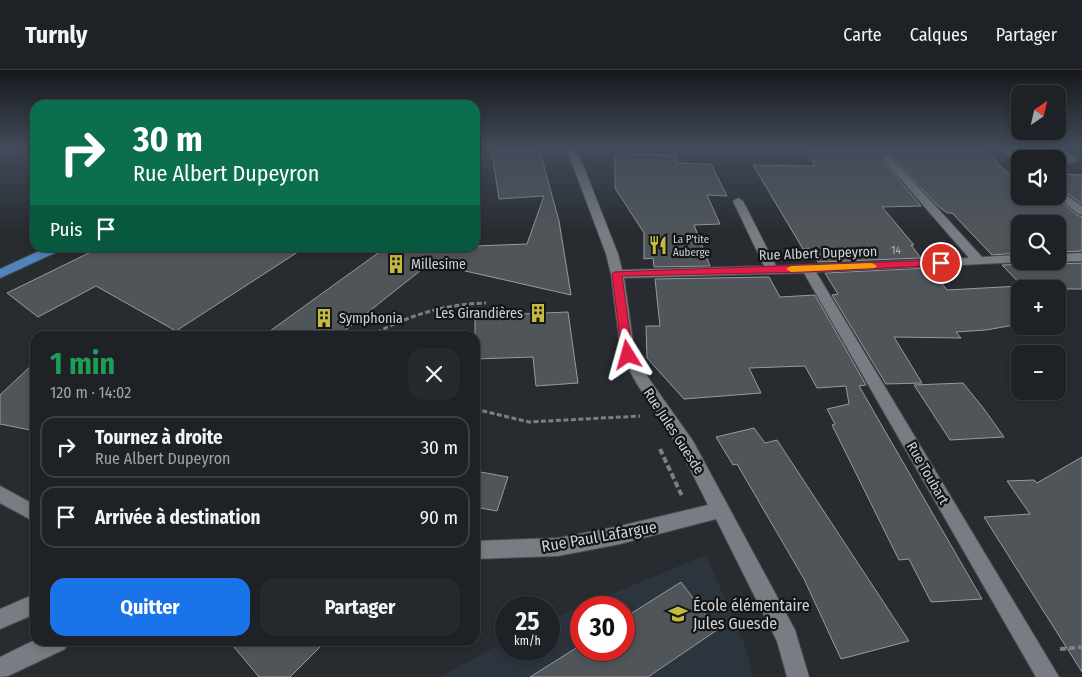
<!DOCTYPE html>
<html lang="fr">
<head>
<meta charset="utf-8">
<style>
	:root { --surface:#1e2125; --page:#26292d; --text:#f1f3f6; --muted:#a1a3a7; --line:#3c3e42; --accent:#1a73e8 }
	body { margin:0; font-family:"Fira Sans Condensed",sans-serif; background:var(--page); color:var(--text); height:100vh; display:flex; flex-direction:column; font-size:19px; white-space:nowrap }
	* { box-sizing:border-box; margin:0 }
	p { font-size:16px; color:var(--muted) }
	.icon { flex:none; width:28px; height:28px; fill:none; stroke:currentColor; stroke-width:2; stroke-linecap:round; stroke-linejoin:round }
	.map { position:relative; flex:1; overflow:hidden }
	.drawer { position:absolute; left:30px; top:261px; width:450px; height:315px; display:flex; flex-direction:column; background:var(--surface); border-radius:15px; box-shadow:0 2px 8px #0003,0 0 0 1px var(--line) }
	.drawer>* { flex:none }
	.top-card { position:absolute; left:30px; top:30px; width:450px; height:152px; border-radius:15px; box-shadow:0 2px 8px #0003,0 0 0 1px var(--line); background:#0b6e4f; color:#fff; overflow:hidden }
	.needle { width:32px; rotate:34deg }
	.buttons { position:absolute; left:1011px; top:15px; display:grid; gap:10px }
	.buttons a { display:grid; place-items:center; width:55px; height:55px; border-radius:10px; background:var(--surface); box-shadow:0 2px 8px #0003,0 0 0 1px var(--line); font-size:25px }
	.speed { position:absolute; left:495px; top:526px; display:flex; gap:10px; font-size:25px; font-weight:700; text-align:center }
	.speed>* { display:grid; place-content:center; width:65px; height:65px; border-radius:50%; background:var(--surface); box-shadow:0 2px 8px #0003,0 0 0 1px var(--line); line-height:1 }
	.speed small { font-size:12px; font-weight:400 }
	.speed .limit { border:8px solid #d22; background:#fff; color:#111 }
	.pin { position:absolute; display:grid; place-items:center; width:42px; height:42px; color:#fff; margin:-21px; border:2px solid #fff; border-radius:50%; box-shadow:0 1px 5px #0007 }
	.me { position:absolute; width:55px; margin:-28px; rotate:352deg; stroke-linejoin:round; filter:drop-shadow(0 0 4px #0008) }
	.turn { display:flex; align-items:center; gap:18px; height:105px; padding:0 20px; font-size:22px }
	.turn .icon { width:65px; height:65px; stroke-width:2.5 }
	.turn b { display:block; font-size:35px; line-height:42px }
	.then { display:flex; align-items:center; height:48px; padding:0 20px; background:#0003; gap:10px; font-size:19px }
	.round { display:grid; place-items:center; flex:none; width:52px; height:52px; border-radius:15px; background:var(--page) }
	.overview { display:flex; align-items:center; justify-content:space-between; height:85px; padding:0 20px }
	h1 { font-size:30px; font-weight:700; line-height:38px; color:#1e9e55 }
	.button { display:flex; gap:10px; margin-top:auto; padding:10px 20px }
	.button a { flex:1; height:58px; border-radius:15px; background:var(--accent); color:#fff; font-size:20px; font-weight:700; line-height:58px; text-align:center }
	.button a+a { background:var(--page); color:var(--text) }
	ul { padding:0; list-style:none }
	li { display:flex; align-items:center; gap:15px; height:62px; margin:0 10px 8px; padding:0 10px; border:2px solid var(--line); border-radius:15px }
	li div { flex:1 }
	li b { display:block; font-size:19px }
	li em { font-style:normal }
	header { display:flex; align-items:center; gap:30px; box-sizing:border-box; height:70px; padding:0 25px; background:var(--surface); border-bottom:1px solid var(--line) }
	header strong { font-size:24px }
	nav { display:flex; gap:28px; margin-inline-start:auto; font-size:18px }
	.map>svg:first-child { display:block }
	.built { fill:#2c343e; fill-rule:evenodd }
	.building { fill:#50555a; stroke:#969ba1 }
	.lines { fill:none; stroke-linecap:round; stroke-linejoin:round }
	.minor-casing { stroke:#464a4e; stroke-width:2 }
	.major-casing { stroke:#464a4e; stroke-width:2 }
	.path-far1 { stroke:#7b7e82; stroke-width:3; stroke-dasharray:5 2.5; stroke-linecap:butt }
	.path { stroke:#7b7e82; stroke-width:4; stroke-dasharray:6 3; stroke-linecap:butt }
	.minor { fill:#787d83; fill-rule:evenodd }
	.major { fill:#4f85bc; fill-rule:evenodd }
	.route { fill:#e11d48; stroke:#92132f }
	.slow { fill:#f59e0b }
	.labels { text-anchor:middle; stroke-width:4.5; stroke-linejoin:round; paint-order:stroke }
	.far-poi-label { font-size:11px; fill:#d0d3d6; stroke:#131517; text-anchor:start }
	.number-label { font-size:11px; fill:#b0b4b7 }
	.street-label { font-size:14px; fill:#d0d3d6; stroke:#131517 }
	.poi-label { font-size:14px; fill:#d0d3d6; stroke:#131517; text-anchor:start }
	.near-street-label { font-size:16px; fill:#d0d3d6; stroke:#131517 }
	.near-poi-label { font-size:16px; fill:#d0d3d6; stroke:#131517; text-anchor:start }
</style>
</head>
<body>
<header>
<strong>Turnly</strong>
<nav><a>Carte</a><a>Calques</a><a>Partager</a></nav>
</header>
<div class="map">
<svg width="1082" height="607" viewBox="0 0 1082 607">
	<rect width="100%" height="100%" fill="#282c31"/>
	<path class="built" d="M 706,485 L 746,578 L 753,607 L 440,607 L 506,571 L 506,580 L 549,580 L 549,550 ZM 581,538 L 624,538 L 624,580 L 581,580 Z"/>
	<g class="building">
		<path d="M 491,77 L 539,78 L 559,151 L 571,225 L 430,193 L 338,266 L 263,266 L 385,178 L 475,178 L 475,176 L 527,174 L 544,126 L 499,129 Z"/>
		<path d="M 804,77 L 983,77 L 1002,98 L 1020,113 L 1020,126 L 1055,126 L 1077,145 L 1082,147 L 1082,181 L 1058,182 L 1058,154 L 1020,154 L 1020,183 L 992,185 L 952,143 L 947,143 L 937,135 L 891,85 L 884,84 L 883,91 L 921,136 L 882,137 L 914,175 L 911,175 L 921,188 L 818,192 L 809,178 L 803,179 L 753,95 L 815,96 Z"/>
		<path d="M 615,84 L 675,85 L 677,93 L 711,94 L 727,126 L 707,125 L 720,154 L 694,155 L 710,196 L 654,197 L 653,188 L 644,189 L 644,163 L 615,118 Z"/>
		<path d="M 1058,104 L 1082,105 L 1082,134 L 1058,117 Z"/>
		<path d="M 99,178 L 304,178 L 176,261 L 96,216 L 38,247 L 7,223 Z"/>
		<path d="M 1026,191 L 1054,191 L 1058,194 L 1082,193 L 1082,219 L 1025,219 L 1002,195 L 1024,194 Z"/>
		<path d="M 929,198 L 947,220 L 1020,216 L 1020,254 L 986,260 L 956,262 L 961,268 L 894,267 L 922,313 L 886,314 L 832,225 L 838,224 L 825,203 Z"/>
		<path d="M 769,207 L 780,227 L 815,225 L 866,315 L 859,316 L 982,529 L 931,532 L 909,489 L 899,490 L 832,355 L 835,354 L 827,339 L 849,334 L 846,316 L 817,318 L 805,296 L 749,298 L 761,323 L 684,329 L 647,288 L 646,256 L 660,256 L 655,209 Z"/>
		<path d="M 568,242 L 578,313 L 536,316 L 533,287 L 475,289 L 475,246 Z"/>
		<path d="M 35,292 L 35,361 L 0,354 L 0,325 Z"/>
		<path d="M 963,313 L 984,339 L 1004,367 L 950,370 L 914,315 Z"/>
		<path d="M 754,358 L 765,373 L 777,370 L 909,571 L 841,589 L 804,509 L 737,394 L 733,395 L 716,367 Z"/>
		<path d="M 1082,387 L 1082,602 L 984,447 L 1030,444 L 1007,411 L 1034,410 L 1037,413 Z"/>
		<path d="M 475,401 L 508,407 L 497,441 L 475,437 Z"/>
		<path d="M 681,512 L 717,560 L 648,607 L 530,607 L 581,575 L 581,580 L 624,580 L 624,548 Z"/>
		<path d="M 229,571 L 326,571 L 290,607 L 259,607 Z"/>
	</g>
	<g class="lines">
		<g class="minor-casing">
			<g id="minor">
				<path d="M 566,77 L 576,77 L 618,184 L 622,200 L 764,196 L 733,131 L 738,128 L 743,131 L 776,196 L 969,188 L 884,90 L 884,86 L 890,86 L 982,187 L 1020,185 L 1020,191 L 1024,192 L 816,202 L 1059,607 L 1036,607 L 804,203 L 624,208 L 635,285 L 647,306 L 693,371 L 795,560 L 809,607 L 787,607 L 777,571 L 716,449 L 620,474 L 558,486 L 475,489 L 475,471 L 558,468 L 620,456 L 708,435 L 681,381 L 637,314 L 621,285 L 611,204 L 606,184 Z"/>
				<path d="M 996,77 L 1007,77 L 1022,89 L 1020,89 L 1020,95 Z"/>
				<path d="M 1052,77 L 1063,77 L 1077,90 L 1072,93 L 1058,93 L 1058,89 L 1054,88 L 1063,87 Z"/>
				<path d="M 1058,119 L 1082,136 L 1082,145 L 1078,144 L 1057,126 Z"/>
				<path d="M 1082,183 L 1082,191 L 1058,192 L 1056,191 L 1058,184 Z"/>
				<path d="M 0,416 L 35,435 L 35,452 L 0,433 Z"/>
				<path d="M 35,524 L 35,544 L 0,559 L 0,539 Z"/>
				<path d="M 35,570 L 68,571 L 65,579 L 8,606 L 0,607 L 0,587 Z"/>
			</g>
		</g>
		<g class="major-casing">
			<path id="major" d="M 46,178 L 61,178 L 59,181 L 0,208 L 0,199 Z"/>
		</g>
		<g class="path-far1">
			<path d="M 370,266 C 407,246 444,234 486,233"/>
			<path d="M 475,339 L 529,352 L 640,346"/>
		</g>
		<g class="path">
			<path d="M 660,379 L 682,426"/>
			<path d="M 1060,579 L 1082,577"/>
		</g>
		<use href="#minor" class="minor"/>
		<use href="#major" class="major"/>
	</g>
	<linearGradient id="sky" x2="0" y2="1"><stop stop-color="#16181b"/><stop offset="0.48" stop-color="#424b5a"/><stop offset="1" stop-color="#424b5a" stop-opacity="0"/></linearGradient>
	<rect width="1082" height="162" fill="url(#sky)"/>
	<path class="route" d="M 941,190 L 946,193 L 944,195 L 808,202 L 622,206 L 633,285 L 628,289 L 622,285 L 612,204 L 614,202 Z"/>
	<path class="slow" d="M 872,193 L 877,196 L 875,198 L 791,202 L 786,199 L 791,196 Z"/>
	<defs>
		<g id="restaurant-bare" transform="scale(1.5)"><path d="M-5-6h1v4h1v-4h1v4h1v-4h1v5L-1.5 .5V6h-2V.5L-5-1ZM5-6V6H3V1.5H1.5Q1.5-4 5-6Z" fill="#c5bc3d" stroke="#131517" stroke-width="2.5" paint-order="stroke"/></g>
		<g id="building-bare" transform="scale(1.5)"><path d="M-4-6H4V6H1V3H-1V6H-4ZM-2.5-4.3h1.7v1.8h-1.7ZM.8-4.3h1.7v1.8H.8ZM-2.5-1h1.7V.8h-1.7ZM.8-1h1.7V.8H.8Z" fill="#c5bc3d" stroke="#131517" stroke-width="2.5" paint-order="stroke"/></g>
		<g id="school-bare" transform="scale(1.5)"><path d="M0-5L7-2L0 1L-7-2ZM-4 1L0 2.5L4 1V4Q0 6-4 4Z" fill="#c5bc3d" stroke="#131517" stroke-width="2.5" paint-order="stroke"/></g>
	</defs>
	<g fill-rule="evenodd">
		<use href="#restaurant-bare" x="658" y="175"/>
		<use href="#building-bare" x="396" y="194"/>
		<use href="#building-bare" x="538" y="243"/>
		<use href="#building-bare" x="324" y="248"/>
		<use href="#school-bare" x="678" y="544"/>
	</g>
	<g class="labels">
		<g class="far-poi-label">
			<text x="673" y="173">La P'tite<tspan x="673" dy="13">Auberge</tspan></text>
		</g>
		<g class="number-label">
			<text x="896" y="184">14</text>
		</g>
		<g class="street-label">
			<text transform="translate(818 183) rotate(-2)" y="5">Rue Albert Dupeyron</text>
			<text transform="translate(674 361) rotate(57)" y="5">Rue Jules Guesde</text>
			<text transform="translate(928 403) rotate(60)" y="5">Rue Toubart</text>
		</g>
		<g class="poi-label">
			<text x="411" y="199">Millesime</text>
			<text x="523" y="248" text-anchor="end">Les Girandières</text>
			<text x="339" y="253">Symphonia</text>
		</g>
		<g class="near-street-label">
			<text transform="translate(599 466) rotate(-10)" y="6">Rue Paul Lafargue</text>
		</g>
		<g class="near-poi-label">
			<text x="693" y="541">École élémentaire<tspan x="693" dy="18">Jules Guesde</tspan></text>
		</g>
	</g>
</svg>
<div class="buttons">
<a><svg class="needle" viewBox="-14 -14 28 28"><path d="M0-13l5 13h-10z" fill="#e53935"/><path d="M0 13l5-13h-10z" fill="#a1a3a7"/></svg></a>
<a><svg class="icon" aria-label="sound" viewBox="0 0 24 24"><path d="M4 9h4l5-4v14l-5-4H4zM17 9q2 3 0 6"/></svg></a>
<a><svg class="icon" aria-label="search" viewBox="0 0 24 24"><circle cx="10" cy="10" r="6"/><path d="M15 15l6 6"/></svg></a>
<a>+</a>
<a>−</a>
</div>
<div class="speed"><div>25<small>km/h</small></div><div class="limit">30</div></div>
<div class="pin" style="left:941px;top:193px;background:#d93025"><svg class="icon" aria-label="arrive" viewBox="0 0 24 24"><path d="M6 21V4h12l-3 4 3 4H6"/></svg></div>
<svg class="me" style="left:628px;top:285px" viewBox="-20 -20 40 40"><path d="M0-17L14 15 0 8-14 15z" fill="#e11d48" stroke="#fff" stroke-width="4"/></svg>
<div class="top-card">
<div class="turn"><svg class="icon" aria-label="right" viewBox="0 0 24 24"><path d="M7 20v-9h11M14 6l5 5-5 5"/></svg><div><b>30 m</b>Rue Albert Dupeyron</div></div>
<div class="then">Puis<svg class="icon" aria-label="arrive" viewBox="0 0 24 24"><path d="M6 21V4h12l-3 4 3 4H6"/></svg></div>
</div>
<section class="drawer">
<div class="overview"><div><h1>1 min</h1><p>120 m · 14:02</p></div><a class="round"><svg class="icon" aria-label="close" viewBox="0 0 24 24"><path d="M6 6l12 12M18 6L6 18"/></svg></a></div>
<ul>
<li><svg class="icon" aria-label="right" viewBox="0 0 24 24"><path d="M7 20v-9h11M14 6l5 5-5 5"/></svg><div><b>Tournez à droite</b><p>Rue Albert Dupeyron</p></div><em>30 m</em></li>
<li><svg class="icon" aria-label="arrive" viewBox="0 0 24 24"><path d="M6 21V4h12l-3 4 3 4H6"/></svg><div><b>Arrivée à destination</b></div><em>90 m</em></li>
</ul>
<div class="button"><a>Quitter</a><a>Partager</a></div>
</section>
</div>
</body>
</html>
